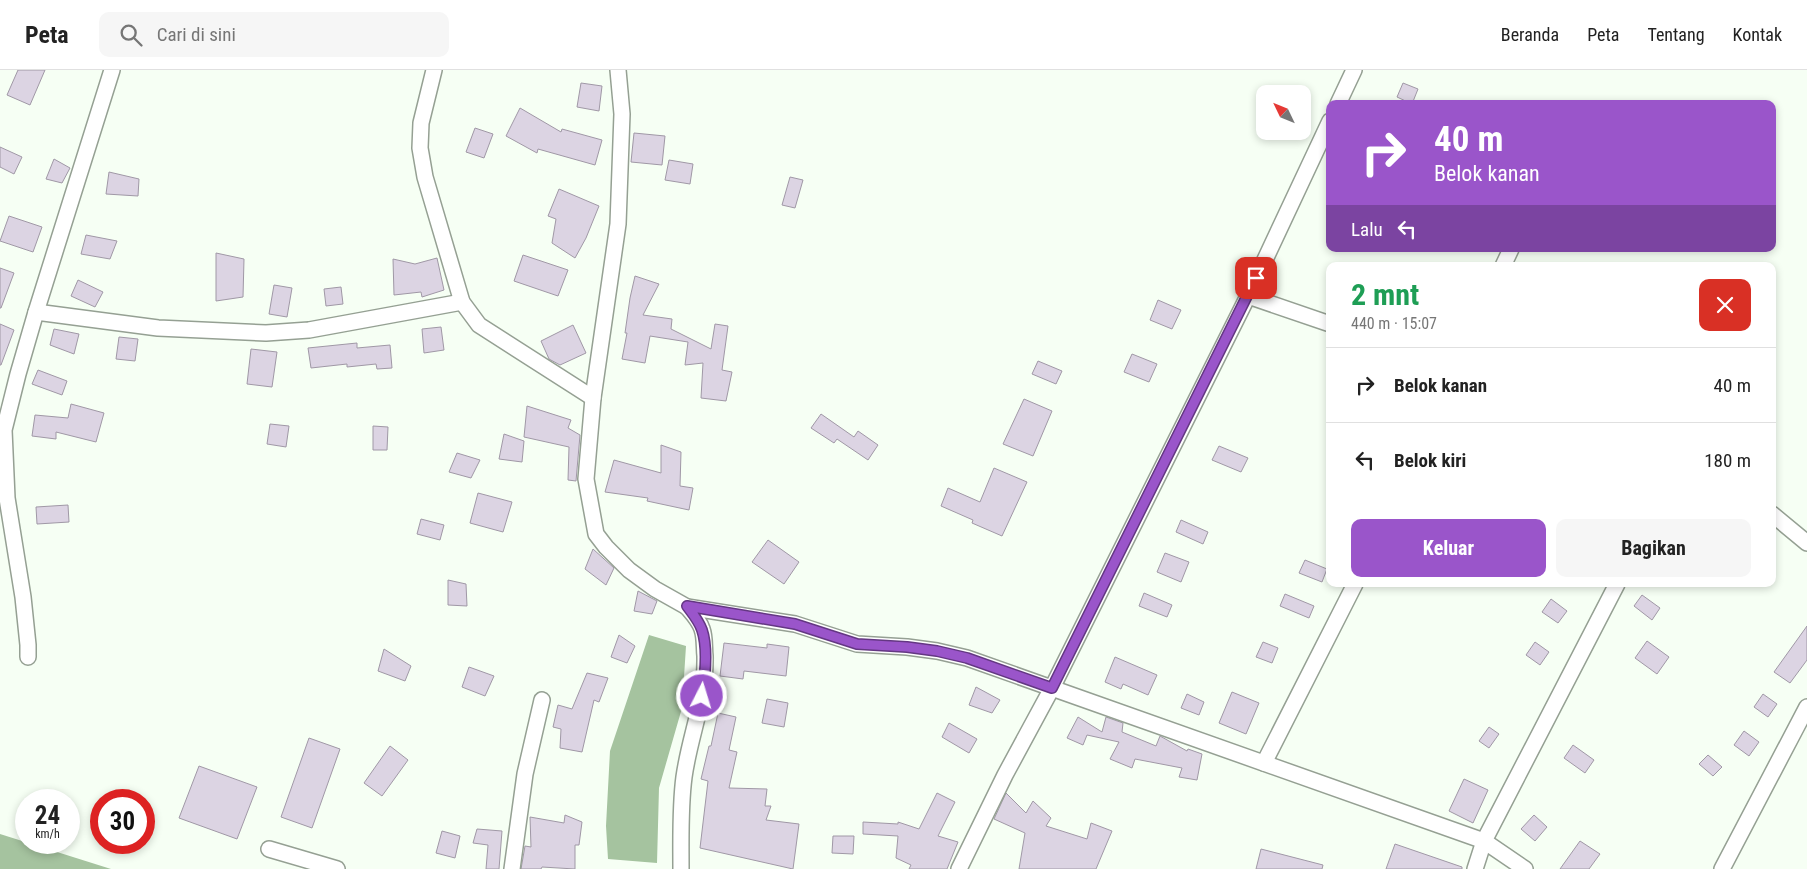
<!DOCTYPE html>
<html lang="id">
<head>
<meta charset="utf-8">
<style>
	:root { --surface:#fff; --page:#f6f6f6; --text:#222; --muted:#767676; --line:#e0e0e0; --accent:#9a55ca }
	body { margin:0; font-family:"Roboto Condensed",sans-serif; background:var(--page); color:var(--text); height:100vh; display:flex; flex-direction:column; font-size:19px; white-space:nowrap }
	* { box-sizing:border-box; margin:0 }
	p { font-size:16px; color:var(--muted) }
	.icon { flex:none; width:28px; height:28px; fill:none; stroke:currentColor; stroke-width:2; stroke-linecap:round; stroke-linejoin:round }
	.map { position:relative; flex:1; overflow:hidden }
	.side { position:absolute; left:1326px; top:192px; width:450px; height:325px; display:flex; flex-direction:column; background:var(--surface); border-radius:10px; box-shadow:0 2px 8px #0003 }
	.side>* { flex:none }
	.guide { position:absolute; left:1326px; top:30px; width:450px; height:152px; border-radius:10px; box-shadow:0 2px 8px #0003; background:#9a55ca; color:#fff; overflow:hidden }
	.needle { width:32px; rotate:313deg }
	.controls { position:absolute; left:1256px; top:15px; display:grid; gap:10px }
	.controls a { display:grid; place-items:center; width:55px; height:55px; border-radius:10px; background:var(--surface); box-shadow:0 2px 8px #0003; font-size:25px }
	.speed { position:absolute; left:15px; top:719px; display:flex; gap:10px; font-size:25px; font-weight:700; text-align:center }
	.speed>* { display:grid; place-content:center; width:65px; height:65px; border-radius:50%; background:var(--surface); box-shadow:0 2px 8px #0003; line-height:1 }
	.speed small { font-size:12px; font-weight:400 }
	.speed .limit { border:8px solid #d22; background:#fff; color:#111 }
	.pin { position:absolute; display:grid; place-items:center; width:42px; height:42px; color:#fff; margin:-21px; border-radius:10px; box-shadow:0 2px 8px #0006 }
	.me { position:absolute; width:55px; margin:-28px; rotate:5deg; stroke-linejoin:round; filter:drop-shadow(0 0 4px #0008) }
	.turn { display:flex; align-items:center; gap:18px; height:105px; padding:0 25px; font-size:22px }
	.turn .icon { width:65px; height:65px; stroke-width:2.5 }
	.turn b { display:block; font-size:35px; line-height:42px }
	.then { display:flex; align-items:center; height:48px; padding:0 25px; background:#0003; gap:10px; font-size:19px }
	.round { display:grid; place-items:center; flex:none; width:52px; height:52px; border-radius:10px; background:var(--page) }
	.summary { display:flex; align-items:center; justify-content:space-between; height:85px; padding:0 25px }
	h1 { font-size:30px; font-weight:700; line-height:38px; color:#1e9e55 }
	.action { display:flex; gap:10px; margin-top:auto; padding:10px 25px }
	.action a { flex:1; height:58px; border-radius:10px; background:var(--accent); color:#fff; font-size:20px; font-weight:700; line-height:58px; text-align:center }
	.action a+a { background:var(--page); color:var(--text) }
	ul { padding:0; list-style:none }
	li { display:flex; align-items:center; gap:15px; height:75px; padding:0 25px; border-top:1px solid var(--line) }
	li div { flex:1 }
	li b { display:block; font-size:19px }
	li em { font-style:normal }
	header { display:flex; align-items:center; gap:30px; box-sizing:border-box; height:70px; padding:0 25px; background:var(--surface); border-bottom:1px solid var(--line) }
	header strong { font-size:24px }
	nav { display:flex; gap:28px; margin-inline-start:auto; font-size:18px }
	.search { width:350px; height:45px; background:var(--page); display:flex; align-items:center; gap:12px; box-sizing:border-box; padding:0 18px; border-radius:10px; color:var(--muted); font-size:19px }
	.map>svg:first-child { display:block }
	.water { fill:#a5c39f }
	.building { fill:#dcd4e3; stroke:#a098a6 }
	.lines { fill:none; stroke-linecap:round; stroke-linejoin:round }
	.minor-casing { stroke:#95a093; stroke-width:18 }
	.minor { stroke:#fff; stroke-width:15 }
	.route-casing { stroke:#643783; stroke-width:12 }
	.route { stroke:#9a55ca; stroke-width:9 }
</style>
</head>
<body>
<header>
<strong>Peta</strong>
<div class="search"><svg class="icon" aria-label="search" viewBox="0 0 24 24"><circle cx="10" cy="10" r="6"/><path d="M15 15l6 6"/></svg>Cari di sini</div>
<nav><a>Beranda</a><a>Peta</a><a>Tentang</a><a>Kontak</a></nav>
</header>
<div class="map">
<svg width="1807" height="799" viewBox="0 0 1807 799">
	<rect width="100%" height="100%" fill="#f6fff4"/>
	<g class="water">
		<path d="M 649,565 L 686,576 L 682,638 L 659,718 L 657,793 L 608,789 L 606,756 L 610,681 Z"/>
		<path d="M 0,764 L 111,799 L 0,799 Z"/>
	</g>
	<g class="building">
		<path d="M 18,0 L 45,0 L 30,35 L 7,25 Z"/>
		<path d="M 581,13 L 602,16 L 599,41 L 577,37 Z"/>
		<path d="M 1403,13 L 1418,19 L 1412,34 L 1397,27 Z"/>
		<path d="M 520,38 L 561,62 L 562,59 L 602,70 L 595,95 L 538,79 L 537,83 L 506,66 Z"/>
		<path d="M 475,58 L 493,64 L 484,88 L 466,82 Z"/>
		<path d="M 634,63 L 665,66 L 662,95 L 631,92 Z"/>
		<path d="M 0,77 L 22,87 L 14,104 L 0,97 Z"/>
		<path d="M 54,89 L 70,98 L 62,113 L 46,109 Z"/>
		<path d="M 669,90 L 693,94 L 690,114 L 665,110 Z"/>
		<path d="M 109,102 L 139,109 L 138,126 L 106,124 Z"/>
		<path d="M 790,107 L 803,110 L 795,138 L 782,135 Z"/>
		<path d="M 559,119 L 599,136 L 586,168 L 575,188 L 552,173 L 556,149 L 548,146 Z"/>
		<path d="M 9,146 L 42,157 L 33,182 L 0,171 Z"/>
		<path d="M 86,165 L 117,171 L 110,189 L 81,184 Z"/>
		<path d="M 216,183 L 244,189 L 243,227 L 216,231 Z"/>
		<path d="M 523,185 L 568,200 L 558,226 L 514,211 Z"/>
		<path d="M 437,188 L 444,220 L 422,227 L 421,222 L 394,225 L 393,189 L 415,194 Z"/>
		<path d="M 0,198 L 14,203 L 1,238 L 0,238 Z"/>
		<path d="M 635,206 L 659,214 L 643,245 L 672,249 L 671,259 L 711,279 L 715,254 L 728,256 L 722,300 L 732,302 L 726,331 L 701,328 L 703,293 L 685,295 L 688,272 L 650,266 L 645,293 L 622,289 L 627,263 L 625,263 L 630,228 Z"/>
		<path d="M 78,210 L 103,222 L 95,237 L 71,226 Z"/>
		<path d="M 274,215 L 292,218 L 287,247 L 269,244 Z"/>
		<path d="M 341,217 L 343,234 L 326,236 L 324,219 Z"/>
		<path d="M 1158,230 L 1181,240 L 1172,259 L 1150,250 Z"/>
		<path d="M 0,254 L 14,260 L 1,295 L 0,295 Z"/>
		<path d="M 573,255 L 586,283 L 560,295 L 549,289 L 541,271 Z"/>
		<path d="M 441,257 L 444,280 L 424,283 L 422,259 Z"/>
		<path d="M 54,259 L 79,264 L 74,284 L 50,275 Z"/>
		<path d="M 119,267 L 138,269 L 135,291 L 116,289 Z"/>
		<path d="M 357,273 L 357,278 L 390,275 L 392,298 L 377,299 L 376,294 L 347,297 L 347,294 L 311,298 L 308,278 Z"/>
		<path d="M 251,279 L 277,282 L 272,317 L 247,314 Z"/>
		<path d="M 1132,284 L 1157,294 L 1149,312 L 1124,302 Z"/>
		<path d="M 1038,291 L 1062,301 L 1056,314 L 1032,304 Z"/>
		<path d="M 38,300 L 67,311 L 62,325 L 32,314 Z"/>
		<path d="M 1024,329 L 1052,341 L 1033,386 L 1003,374 Z"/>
		<path d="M 71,334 L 104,343 L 96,372 L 56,362 L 56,369 L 32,366 L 35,345 L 68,348 Z"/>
		<path d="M 527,336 L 571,350 L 568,358 L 580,365 L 576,411 L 568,410 L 569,377 L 524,367 Z"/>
		<path d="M 821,344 L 854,367 L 858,361 L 878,375 L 868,390 L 837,369 L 834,373 L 811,358 Z"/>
		<path d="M 270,354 L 289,356 L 286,377 L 267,374 Z"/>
		<path d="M 373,356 L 388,357 L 387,380 L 373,380 Z"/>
		<path d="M 504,364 L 524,371 L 522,392 L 499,389 Z"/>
		<path d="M 661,375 L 681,382 L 680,416 L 693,418 L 689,440 L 647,431 L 648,428 L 605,422 L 614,390 L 661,403 Z"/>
		<path d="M 1219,376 L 1248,388 L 1241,402 L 1212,390 Z"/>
		<path d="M 457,383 L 480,390 L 471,408 L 449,402 Z"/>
		<path d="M 994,398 L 1027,412 L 1002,466 L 972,453 L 973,450 L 941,436 L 948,418 L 980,432 Z"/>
		<path d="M 478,423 L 512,432 L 503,462 L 470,453 Z"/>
		<path d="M 68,435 L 69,452 L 37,454 L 36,437 Z"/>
		<path d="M 421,449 L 444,455 L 440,470 L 417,464 Z"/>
		<path d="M 1181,450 L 1208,462 L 1203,474 L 1176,462 Z"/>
		<path d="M 768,470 L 799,492 L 784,514 L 752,492 Z"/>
		<path d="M 593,479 L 614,498 L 606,515 L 585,499 Z"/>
		<path d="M 1165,483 L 1189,492 L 1181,512 L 1157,502 Z"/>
		<path d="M 1305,490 L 1327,499 L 1322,512 L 1299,503 Z"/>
		<path d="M 448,510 L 466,514 L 467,536 L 448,535 Z"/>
		<path d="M 638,521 L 657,531 L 652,544 L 634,541 Z"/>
		<path d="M 1144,523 L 1172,535 L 1167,547 L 1139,536 Z"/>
		<path d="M 1285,524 L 1314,536 L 1309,548 L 1280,536 Z"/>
		<path d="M 1642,525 L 1660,538 L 1652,550 L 1634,536 Z"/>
		<path d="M 1551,529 L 1567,541 L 1558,553 L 1542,542 Z"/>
		<path d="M 1807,556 L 1807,590 L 1790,613 L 1774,602 Z"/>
		<path d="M 619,565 L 635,576 L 627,593 L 611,587 Z"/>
		<path d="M 1647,571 L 1669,587 L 1657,604 L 1635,588 Z"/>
		<path d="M 1263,572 L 1278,578 L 1272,593 L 1256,587 Z"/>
		<path d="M 1535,572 L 1549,582 L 1540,595 L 1526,585 Z"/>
		<path d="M 724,573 L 767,578 L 767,574 L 789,577 L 786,606 L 744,601 L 743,609 L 720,606 Z"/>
		<path d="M 384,579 L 411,596 L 405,611 L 378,601 Z"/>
		<path d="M 1115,587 L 1157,605 L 1148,625 L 1123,614 L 1121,619 L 1105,612 Z"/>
		<path d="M 469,597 L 494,606 L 485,626 L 462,617 Z"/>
		<path d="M 587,603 L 608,608 L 599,632 L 594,630 L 582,682 L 560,678 L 561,659 L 553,657 L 558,635 L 572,639 Z"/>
		<path d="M 976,617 L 1000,630 L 992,643 L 969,635 Z"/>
		<path d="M 1232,622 L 1259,633 L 1246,664 L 1219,653 Z"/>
		<path d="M 1187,624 L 1204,632 L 1199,645 L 1181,638 Z"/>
		<path d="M 1763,624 L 1777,634 L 1768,647 L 1754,637 Z"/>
		<path d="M 767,629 L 788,633 L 784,657 L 762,653 Z"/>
		<path d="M 718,643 L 736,647 L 729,680 L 737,682 L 729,718 L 767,719 L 765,736 L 771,736 L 766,750 L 799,754 L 793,799 L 700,778 L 708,711 L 701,709 L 709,676 L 711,676 Z"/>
		<path d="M 1078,647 L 1102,662 L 1106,647 L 1123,653 L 1122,662 L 1156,676 L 1160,666 L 1187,681 L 1188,679 L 1202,684 L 1197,710 L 1179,707 L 1182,698 L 1135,689 L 1132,698 L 1110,689 L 1119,672 L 1087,665 L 1083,675 L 1067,668 Z"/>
		<path d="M 949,653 L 977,669 L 969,683 L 942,667 Z"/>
		<path d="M 1489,657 L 1499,664 L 1489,678 L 1479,671 Z"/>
		<path d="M 1744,661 L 1759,672 L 1749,686 L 1734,675 Z"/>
		<path d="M 309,668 L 340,679 L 312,758 L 281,747 Z"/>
		<path d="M 1573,675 L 1594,690 L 1585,703 L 1564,688 Z"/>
		<path d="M 390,676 L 408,690 L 382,726 L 364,713 Z"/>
		<path d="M 1708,685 L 1722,697 L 1713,706 L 1699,694 Z"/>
		<path d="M 199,696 L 257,717 L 237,769 L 179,748 Z"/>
		<path d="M 1464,709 L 1488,720 L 1473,753 L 1449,741 Z"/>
		<path d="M 937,723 L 955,732 L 938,766 L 958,772 L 947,799 L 909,799 L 911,795 L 896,788 L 898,766 L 863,764 L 863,752 L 898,754 L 898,752 L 919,759 Z"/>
		<path d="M 1006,723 L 1026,743 L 1033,731 L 1051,748 L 1046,756 L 1087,769 L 1091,753 L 1112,761 L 1096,799 L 1019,799 L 1025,763 L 994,749 Z"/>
		<path d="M 565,745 L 582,752 L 579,775 L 575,775 L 575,799 L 542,797 L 541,799 L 521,799 L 525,776 L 531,777 L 530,747 L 564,753 Z"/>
		<path d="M 1534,745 L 1547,757 L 1535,771 L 1521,759 Z"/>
		<path d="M 477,759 L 502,761 L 499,799 L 486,799 L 488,775 L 473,773 Z"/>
		<path d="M 442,761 L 460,766 L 455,788 L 436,783 Z"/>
		<path d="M 833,766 L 854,766 L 853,784 L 832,783 Z"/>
		<path d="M 1580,771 L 1600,784 L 1589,799 L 1560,799 Z"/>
		<path d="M 1395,774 L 1462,797 L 1462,799 L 1386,799 Z"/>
		<path d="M 1261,779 L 1323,795 L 1322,799 L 1256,799 Z"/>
	</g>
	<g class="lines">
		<g class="minor-casing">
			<g id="minor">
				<path d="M 434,0 L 421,53 L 420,78 L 425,107 L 462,232 L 479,255 L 593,328"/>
				<path d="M 618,0 L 622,44 L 618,154 L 593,328 L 586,409 L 596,464 L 606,477 L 629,500 L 655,519 L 687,537 L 795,554 L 857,574 L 907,577 L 937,581 L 967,588 L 1484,771 L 1525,799"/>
				<path d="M 1338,34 L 1354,0"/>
				<path d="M 1503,196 L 1511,179"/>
				<path d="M 1248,226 L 1330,254"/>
				<path d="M 36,242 L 158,258 L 266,263 L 309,260 L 462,232"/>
				<path d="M 1772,444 L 1807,473"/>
				<path d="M 28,587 L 28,575 L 23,527 L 7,428 L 4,360 L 18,304 L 36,242 L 112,0"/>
				<path d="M 1264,693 L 1355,514"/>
				<path d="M 269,779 L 337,799"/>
				<path d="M 512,799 L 525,704 L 542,630"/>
				<path d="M 681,799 C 681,768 680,737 684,707 C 690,664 706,631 705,586 C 704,577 705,567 702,559 C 699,550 693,544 687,537"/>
				<path d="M 959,799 L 1005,705 L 1052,618 L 1248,226 L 1330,51"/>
				<path d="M 1475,799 L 1484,771 L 1617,514"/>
				<path d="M 1722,799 L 1807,637"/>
			</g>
		</g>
		<use href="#minor" class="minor"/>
	</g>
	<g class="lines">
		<g class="route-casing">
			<path id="route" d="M 702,626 C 705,607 708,578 702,560 C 699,551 693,544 687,536 L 795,554 L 857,574 L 907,577 L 937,581 L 967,588 L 1052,618 L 1256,208"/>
		</g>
		<use href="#route" class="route"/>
	</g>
</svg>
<div class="controls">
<a><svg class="needle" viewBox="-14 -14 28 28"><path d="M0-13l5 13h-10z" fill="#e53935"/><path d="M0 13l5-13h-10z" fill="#767676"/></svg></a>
</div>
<div class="speed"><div>24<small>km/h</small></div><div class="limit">30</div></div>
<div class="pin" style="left:1256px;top:208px;background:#d93025"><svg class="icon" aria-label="arrive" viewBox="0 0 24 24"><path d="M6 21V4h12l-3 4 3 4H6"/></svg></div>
<svg class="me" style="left:702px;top:626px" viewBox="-20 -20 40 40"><circle r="17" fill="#9a55ca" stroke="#fff" stroke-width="3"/><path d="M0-11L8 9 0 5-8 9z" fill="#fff"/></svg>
<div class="guide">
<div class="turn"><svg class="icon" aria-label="right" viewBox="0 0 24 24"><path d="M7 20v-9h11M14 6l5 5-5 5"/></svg><div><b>40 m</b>Belok kanan</div></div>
<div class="then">Lalu<svg class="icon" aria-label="left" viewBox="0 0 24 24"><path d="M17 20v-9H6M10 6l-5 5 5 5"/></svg></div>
</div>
<section class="side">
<div class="summary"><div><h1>2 mnt</h1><p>440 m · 15:07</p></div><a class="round" style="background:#d93025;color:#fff"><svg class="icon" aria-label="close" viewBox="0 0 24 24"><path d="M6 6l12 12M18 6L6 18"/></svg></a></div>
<ul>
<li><svg class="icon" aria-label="right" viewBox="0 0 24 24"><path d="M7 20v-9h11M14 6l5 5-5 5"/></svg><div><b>Belok kanan</b></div><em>40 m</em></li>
<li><svg class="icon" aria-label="left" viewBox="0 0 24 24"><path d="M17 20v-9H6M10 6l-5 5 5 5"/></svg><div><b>Belok kiri</b></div><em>180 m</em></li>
</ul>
<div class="action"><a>Keluar</a><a>Bagikan</a></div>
</section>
</div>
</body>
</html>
